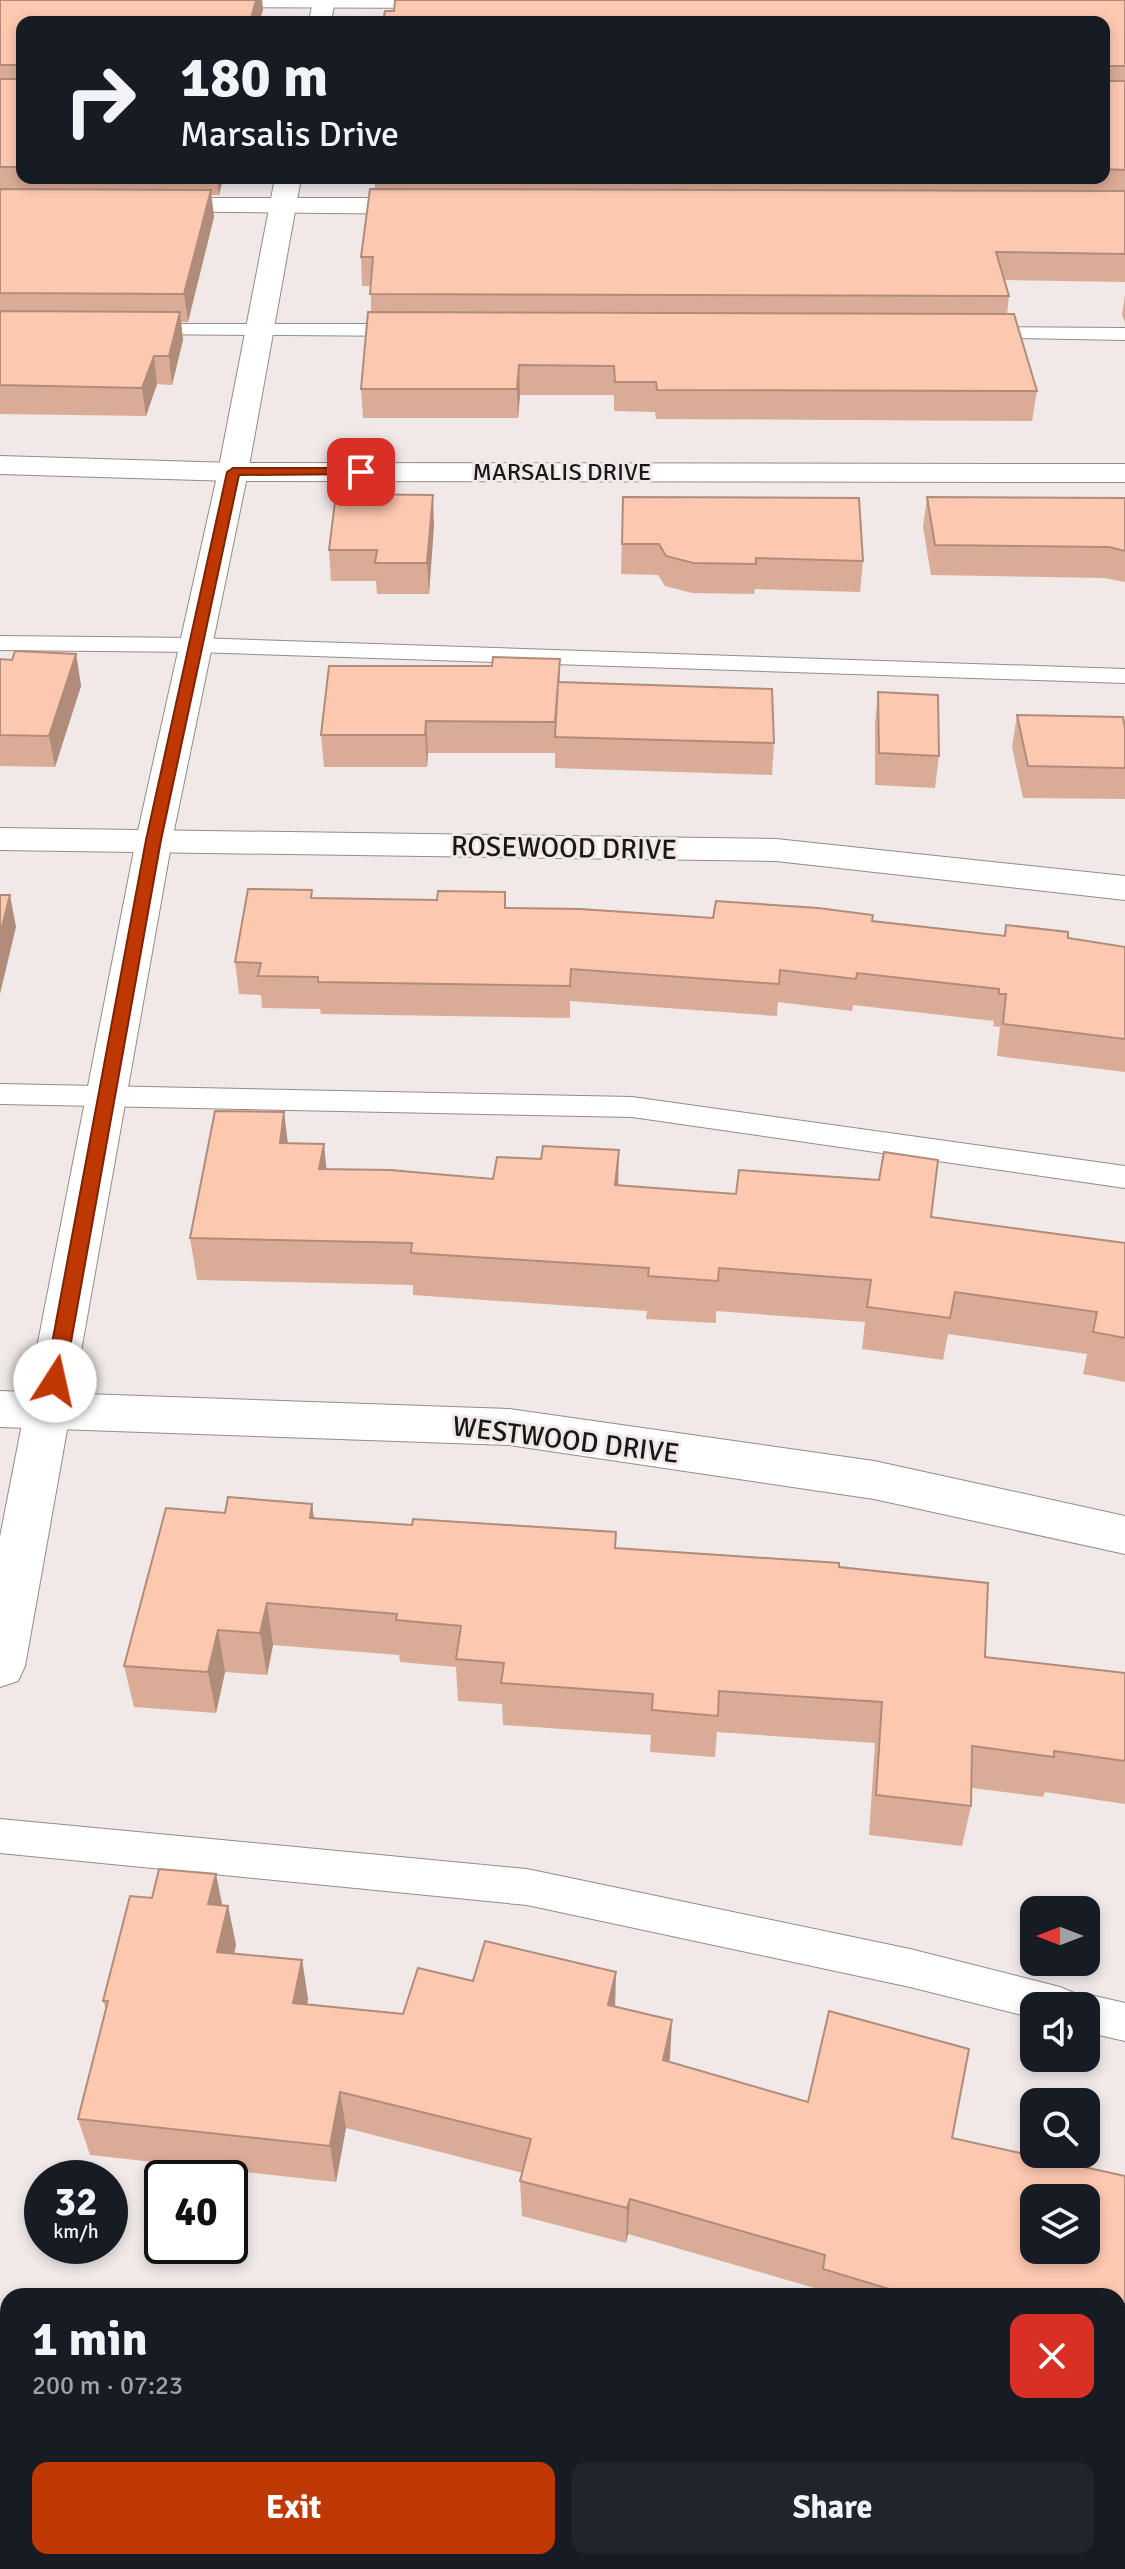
<!DOCTYPE html>
<html lang="en">
<head>
<meta charset="utf-8">
<style>
	:root { --surface:#171b24; --page:#20242c; --text:#f1f3f6; --muted:#9ea1a6; --accent:#bf3702 }
	body { margin:0; font-family:Signika,sans-serif; background:var(--page); color:var(--text); height:100vh; display:flex; flex-direction:column; font-size:30px; white-space:nowrap }
	* { box-sizing:border-box; margin:0 }
	p { font-size:26px; color:var(--muted) }
	.icon { flex:none; width:44px; height:44px; fill:none; stroke:currentColor; stroke-width:2; stroke-linecap:round; stroke-linejoin:round }
	.map { position:relative; flex:1; overflow:hidden }
	.side { position:absolute; left:0px; top:2288px; width:1126px; height:282px; display:flex; flex-direction:column; background:var(--surface); border-radius:24px 24px 0 0; box-shadow:0 4px 12px #0003 }
	.side>* { flex:none }
	.top-card { position:absolute; left:16px; top:16px; width:1094px; height:168px; border-radius:16px; box-shadow:0 4px 12px #0003; background:#171b24; color:var(--text); overflow:hidden }
	.needle { width:52px; rotate:270deg }
	.fabs { position:absolute; left:1020px; top:1896px; display:grid; gap:16px }
	.fabs a { display:grid; place-items:center; width:80px; height:80px; border-radius:16px; background:var(--surface); box-shadow:0 4px 12px #0003; font-size:40px }
	.speed { position:absolute; left:24px; top:2160px; display:flex; gap:16px; font-size:40px; font-weight:700; text-align:center }
	.speed>* { display:grid; place-content:center; width:104px; height:104px; border-radius:50%; background:var(--surface); box-shadow:0 4px 12px #0003; line-height:1 }
	.speed small { font-size:20px; font-weight:400 }
	.speed .limit { border:4px solid #111; border-radius:12px; background:#fff; color:#111 }
	.pin { position:absolute; display:grid; place-items:center; width:68px; height:68px; color:#fff; margin:-34px; border-radius:16px; box-shadow:0 4px 12px #0006 }
	.me { position:absolute; width:88px; margin:-44px; rotate:10deg; stroke-linejoin:round; filter:drop-shadow(0 0 6px #0008) }
	.turn { display:flex; align-items:center; gap:28px; height:168px; padding:0 32px; font-size:36px }
	.turn .icon { width:104px; height:104px; stroke-width:2.5 }
	.turn b { display:block; font-size:56px; line-height:68px }
	.round { display:grid; place-items:center; flex:none; width:84px; height:84px; border-radius:16px; background:var(--page) }
	.headline { display:flex; align-items:center; justify-content:space-between; height:136px; padding:0 32px }
	h1 { font-size:48px; font-weight:700; line-height:60px }
	.button { display:flex; gap:16px; margin-top:auto; padding:16px 32px }
	.button a { flex:1; height:92px; border-radius:16px; background:var(--accent); color:#fff; font-size:32px; font-weight:700; line-height:92px; text-align:center }
	.button a+a { background:var(--page); color:var(--text) }
	.map>svg:first-child { display:block }
	.lines { fill:none; stroke-linecap:round; stroke-linejoin:round }
	.service-casing { stroke:#928c8a; stroke-width:2 }
	.minor-casing { stroke:#928c8a; stroke-width:2 }
	.tertiary-casing { stroke:#928c8a; stroke-width:2 }
	.service { fill:#fff; fill-rule:evenodd }
	.minor { fill:#fff; fill-rule:evenodd }
	.tertiary { fill:#fff; fill-rule:evenodd }
	.wall { fill:#daac97 }
	.shaded-wall { fill:#b18c7b }
	.building { fill:#fdc8b0; stroke:#b18c7b; stroke-width:2; fill-rule:evenodd }
	.route { fill:#bf3702; stroke:#7c2401; stroke-width:2 }
	.labels { text-anchor:middle; stroke-width:6; stroke-linejoin:round; paint-order:stroke }
	.far-street-label { font-size:24px; fill:#1a1817; stroke:#f0e9e7 }
	.street-label { font-size:28px; fill:#1a1817; stroke:#f0e9e7 }
</style>
</head>
<body>
<div class="map">
<svg width="1125" height="2569" viewBox="0 0 1125 2569">
	<rect width="100%" height="100%" fill="#f0e9e7"/>
	<g class="lines">
		<g class="service-casing">
			<g id="service">
				<path d="M 140,324 L 410,324 L 420,330 L 410,336 L 133,334 L 130,330 L 133,326 Z"/>
				<path d="M 976,327 L 1125,328 L 1125,340 L 969,337 L 966,333 Z"/>
				<path d="M 0,636 L 196,638 L 1125,669 L 1125,683 L 196,652 L 0,650 Z"/>
				<path d="M 0,1084 L 632,1097 L 1125,1166 L 1125,1188 L 632,1117 L 0,1104 Z"/>
				<path d="M 0,1819 L 527,1869 L 910,1949 L 1060,1987 L 1074,1993 L 1077,1997 L 1086,1994 L 1125,2003 L 1125,2041 L 1086,2032 L 1086,2006 L 1034,2006 L 1034,2018 L 910,1987 L 527,1905 L 0,1853 Z"/>
			</g>
		</g>
		<g class="minor-casing">
			<g id="minor">
				<path d="M 134,0 L 466,0 L 466,1 L 455,8 L 145,7 Z"/>
				<path d="M 151,198 L 427,198 L 436,201 L 440,206 L 436,211 L 427,214 L 142,211 L 138,206 L 142,201 Z"/>
				<path d="M 0,456 L 233,463 L 1125,464 L 1125,482 L 233,481 L 0,474 Z"/>
				<path d="M 0,828 L 776,839 L 1125,876 L 1125,900 L 776,861 L 0,850 Z"/>
				<path d="M 0,1391 L 509,1409 L 874,1461 L 1125,1516 L 1125,1554 L 874,1499 L 509,1445 L 0,1427 Z"/>
				<rect x="0" y="2354" width="8" height="62"/>
				<path d="M 775,2562 L 858,2562 L 861,2569 L 778,2569 Z"/>
			</g>
		</g>
		<g class="tertiary-casing">
			<g id="tertiary">
				<path d="M 313,0 L 335,0 L 331,22 L 309,22 Z"/>
				<path d="M 275,178 L 301,178 L 248,472 L 172,840 L 25,1666 L 18,1681 L 0,1687 L 0,1537 L 136,840 L 218,472 Z"/>
			</g>
		</g>
		<use href="#service" class="service"/>
		<use href="#minor" class="minor"/>
		<use href="#tertiary" class="tertiary"/>
	</g>
	<g class="wall">
		<path d="M 0,0 L 262,0 L 263,10 L 22,22 L 22,178 L 223,178 L 219,195 L 211,195 L 214,217 L 188,322 L 181,322 L 183,340 L 172,385 L 157,384 L 146,416 L 0,414 Z"/>
		<path d="M 1125,0 L 1125,282 L 1005,280 L 1009,296 L 1007,314 L 1037,391 L 1032,421 L 656,419 L 655,412 L 614,411 L 614,395 L 520,395 L 518,418 L 363,418 L 361,389 L 371,312 L 371,286 L 362,286 L 361,257 L 375,189 L 374,178 L 1104,178 L 1104,22 Z"/>
		<path d="M 1125,295 L 1125,323 L 1122,315 Z"/>
		<path d="M 623,497 L 863,561 L 860,592 L 755,589 L 754,594 L 692,593 L 665,586 L 658,575 L 621,574 Z"/>
		<path d="M 927,497 L 1125,498 L 1125,582 L 1104,578 L 931,575 L 923,527 Z"/>
		<path d="M 434,525 L 429,594 L 377,594 L 376,581 L 331,581 L 329,550 Z"/>
		<path d="M 76,654 L 81,686 L 55,767 L 0,766 L 0,659 L 12,660 Z"/>
		<path d="M 560,659 L 560,682 L 774,743 L 772,775 L 555,768 L 555,753 L 428,753 L 427,767 L 324,767 L 321,735 L 492,666 Z"/>
		<path d="M 878,692 L 939,756 L 935,788 L 875,785 L 875,723 Z"/>
		<path d="M 1017,715 L 1125,768 L 1125,799 L 1023,798 L 1012,747 Z"/>
		<path d="M 313,898 L 713,918 L 873,921 L 1004,936 L 1006,925 L 1068,938 L 1125,947 L 1125,1072 L 997,1056 L 1000,1027 L 993,1026 L 994,1021 L 853,1005 L 852,1011 L 778,1002 L 777,1016 L 570,1001 L 570,1018 L 321,1014 L 320,1009 L 262,1008 L 261,995 L 239,994 L 235,962 Z"/>
		<path d="M 284,1112 L 288,1143 L 324,1144 L 326,1169 L 493,1179 L 618,1185 L 931,1217 L 1125,1243 L 1125,1382 L 1083,1374 L 1087,1354 L 948,1334 L 943,1360 L 862,1349 L 865,1322 L 716,1311 L 716,1323 L 646,1319 L 647,1311 L 413,1295 L 413,1285 L 197,1280 L 190,1238 Z"/>
		<path d="M 312,1504 L 314,1518 L 412,1525 L 616,1532 L 616,1548 L 839,1567 L 985,1657 L 1125,1673 L 1125,1804 L 1045,1792 L 1043,1797 L 972,1788 L 971,1806 L 962,1846 L 869,1835 L 875,1743 L 717,1732 L 715,1757 L 650,1752 L 651,1735 L 503,1725 L 502,1704 L 458,1701 L 456,1667 L 400,1662 L 399,1655 L 273,1645 L 267,1675 L 225,1672 L 216,1713 L 134,1707 L 124,1666 L 225,1513 Z"/>
		<path d="M 152,1898 L 228,1906 L 236,1945 L 234,1954 L 302,1960 L 308,1999 L 307,2004 L 403,2014 L 473,1981 L 615,2006 L 672,2020 L 669,2062 L 808,2102 L 952,2138 L 1125,2176 L 1125,2401 L 1118,2400 L 1118,2296 L 817,2296 L 818,2289 L 628,2234 L 626,2243 L 522,2216 L 520,2181 L 523,2173 L 346,2128 L 336,2182 L 90,2155 L 78,2119 L 106,2010 L 103,2001 Z"/>
	</g>
	<g class="shaded-wall">
		<path d="M 256,0 L 262,0 L 263,10 L 259,22 L 250,22 Z"/>
		<path d="M 217,178 L 223,178 L 219,195 Z"/>
		<path d="M 211,190 L 214,217 L 188,322 L 184,294 Z"/>
		<path d="M 180,312 L 183,340 L 172,385 L 169,356 Z"/>
		<path d="M 154,356 L 157,384 L 146,416 L 142,388 Z"/>
		<path d="M 519,365 L 520,395 L 518,418 L 517,389 Z"/>
		<path d="M 433,495 L 434,525 L 429,594 L 427,563 Z"/>
		<path d="M 76,654 L 81,686 L 55,767 L 49,736 Z"/>
		<path d="M 426,721 L 428,753 L 427,767 L 425,735 Z"/>
		<path d="M 10,895 L 16,927 L 0,994 L 0,934 Z"/>
		<path d="M 284,1112 L 289,1155 L 280,1143 Z"/>
		<path d="M 324,1144 L 328,1186 L 319,1169 Z"/>
		<path d="M 619,1150 L 618,1192 L 615,1185 Z"/>
		<path d="M 312,1504 L 317,1546 L 310,1518 Z"/>
		<path d="M 267,1603 L 273,1645 L 267,1675 L 260,1633 Z"/>
		<path d="M 218,1630 L 225,1672 L 216,1713 L 208,1672 Z"/>
		<path d="M 216,1874 L 224,1914 L 208,1904 Z"/>
		<path d="M 228,1906 L 236,1945 L 225,1990 L 217,1952 Z"/>
		<path d="M 302,1960 L 308,1999 L 300,2040 L 293,2003 Z"/>
		<path d="M 616,1972 L 615,2010 L 608,2005 Z"/>
		<path d="M 672,2020 L 670,2058 L 660,2097 L 663,2060 Z"/>
		<path d="M 340,2092 L 346,2128 L 336,2182 L 330,2146 Z"/>
		<path d="M 630,2199 L 628,2234 L 626,2243 L 627,2208 Z"/>
	</g>
	<g class="building">
		<path d="M 0,0 L 256,0 L 250,22 L 22,22 L 22,167 L 0,167 L 0,79 L 20,79 L 20,65 L 0,65 Z"/>
		<path d="M 395,0 L 1125,0 L 1125,66 L 1106,66 L 1106,81 L 1125,81 L 1125,170 L 1104,169 L 1104,22 L 383,22 L 385,11 L 394,11 Z"/>
		<path d="M 0,189 L 211,190 L 184,294 L 0,293 Z"/>
		<path d="M 370,189 L 1125,191 L 1125,254 L 996,252 L 1009,296 L 370,294 L 373,257 L 361,257 Z"/>
		<path d="M 0,311 L 180,312 L 169,356 L 154,356 L 142,388 L 0,385 Z"/>
		<path d="M 368,312 L 1014,314 L 1037,391 L 657,390 L 656,382 L 615,382 L 614,366 L 519,365 L 517,389 L 361,389 Z"/>
		<path d="M 336,494 L 433,495 L 427,563 L 375,563 L 377,550 L 329,550 Z"/>
		<path d="M 623,497 L 859,498 L 863,561 L 756,558 L 756,564 L 693,563 L 666,556 L 659,544 L 622,544 Z"/>
		<path d="M 927,497 L 1125,498 L 1125,551 L 1109,547 L 935,545 Z"/>
		<path d="M 15,651 L 76,654 L 49,736 L 0,735 L 0,659 L 12,660 Z"/>
		<path d="M 493,657 L 560,659 L 558,682 L 772,689 L 774,743 L 555,737 L 558,683 L 555,722 L 426,721 L 425,735 L 321,735 L 329,666 L 492,666 Z"/>
		<path d="M 878,692 L 938,695 L 939,756 L 879,753 Z"/>
		<path d="M 1017,715 L 1123,717 L 1125,728 L 1125,768 L 1028,766 Z"/>
		<path d="M 248,889 L 312,890 L 311,898 L 437,900 L 438,891 L 505,892 L 505,908 L 580,909 L 713,918 L 716,901 L 818,908 L 873,915 L 872,921 L 1005,936 L 1006,925 L 1068,932 L 1068,938 L 1125,947 L 1125,1039 L 1003,1024 L 1006,994 L 999,994 L 999,989 L 857,973 L 856,979 L 780,970 L 779,984 L 571,969 L 570,986 L 318,982 L 318,977 L 258,976 L 261,963 L 235,962 Z"/>
		<path d="M 0,895 L 10,895 L 0,934 Z"/>
		<path d="M 215,1111 L 284,1112 L 280,1143 L 324,1144 L 319,1169 L 390,1170 L 493,1179 L 497,1157 L 541,1159 L 543,1146 L 619,1150 L 615,1185 L 736,1194 L 739,1170 L 879,1180 L 884,1152 L 938,1160 L 931,1217 L 1125,1243 L 1125,1338 L 1093,1332 L 1097,1312 L 955,1292 L 950,1318 L 867,1307 L 871,1280 L 719,1268 L 718,1281 L 648,1276 L 649,1268 L 411,1253 L 412,1243 L 190,1238 Z"/>
		<path d="M 228,1497 L 312,1504 L 310,1518 L 412,1525 L 413,1519 L 616,1532 L 615,1548 L 839,1563 L 839,1567 L 988,1583 L 985,1657 L 1125,1673 L 1125,1761 L 1054,1751 L 1054,1757 L 972,1746 L 971,1806 L 876,1795 L 882,1702 L 719,1691 L 718,1716 L 652,1710 L 653,1694 L 501,1683 L 504,1663 L 456,1659 L 461,1626 L 396,1620 L 397,1614 L 267,1603 L 260,1633 L 218,1630 L 208,1672 L 124,1666 L 166,1508 L 225,1513 Z"/>
		<path d="M 159,1869 L 216,1874 L 208,1904 L 228,1906 L 217,1952 L 302,1960 L 293,2003 L 403,2014 L 418,1968 L 473,1981 L 485,1941 L 616,1972 L 608,2005 L 672,2020 L 663,2060 L 808,2102 L 829,2011 L 969,2049 L 952,2138 L 1125,2176 L 1125,2366 L 1118,2364 L 1118,2296 L 912,2296 L 823,2269 L 825,2255 L 630,2199 L 627,2208 L 520,2181 L 531,2139 L 340,2092 L 330,2146 L 78,2119 L 108,2001 L 103,2001 L 130,1896 L 152,1898 ZM 1034,2198 L 1086,2198 L 1086,2250 L 1034,2250 Z"/>
	</g>
	<path class="route" d="M 361,468 L 367,472 L 365,474 L 239,475 L 161,840 L 64,1381 L 55,1389 L 48,1386 L 45,1381 L 146,840 L 227,472 L 233,468 Z"/>
	<g class="labels">
		<g class="far-street-label">
			<text x="562" y="480">MARSALIS DRIVE</text>
		</g>
		<g class="street-label">
			<text transform="translate(564 847) rotate(1)" y="10">ROSEWOOD DRIVE</text>
			<text transform="translate(566 1439) rotate(7)" y="10">WESTWOOD DRIVE</text>
		</g>
	</g>
</svg>
<div class="fabs">
<a><svg class="needle" viewBox="-14 -14 28 28"><path d="M0-13l5 13h-10z" fill="#e53935"/><path d="M0 13l5-13h-10z" fill="#9ea1a6"/></svg></a>
<a><svg class="icon" aria-label="sound" viewBox="0 0 24 24"><path d="M4 9h4l5-4v14l-5-4H4zM17 9q2 3 0 6"/></svg></a>
<a><svg class="icon" aria-label="search" viewBox="0 0 24 24"><circle cx="10" cy="10" r="6"/><path d="M15 15l6 6"/></svg></a>
<a><svg class="icon" aria-label="layers" viewBox="0 0 24 24"><path d="M12 4l9 5-9 5-9-5zM3 14l9 5 9-5"/></svg></a>
</div>
<div class="speed"><div>32<small>km/h</small></div><div class="limit">40</div></div>
<div class="pin" style="left:361px;top:472px;background:#d93025"><svg class="icon" aria-label="arrive" viewBox="0 0 24 24"><path d="M6 21V4h12l-3 4 3 4H6"/></svg></div>
<svg class="me" style="left:55px;top:1381px" viewBox="-20 -20 40 40"><circle r="19" fill="#fff"/><path d="M0-13L10 11 0 6-10 11z" fill="#bf3702"/></svg>
<div class="top-card">
<div class="turn"><svg class="icon" aria-label="right" viewBox="0 0 24 24"><path d="M7 20v-9h11M14 6l5 5-5 5"/></svg><div><b>180 m</b>Marsalis Drive</div></div>
</div>
<section class="side">
<div class="headline"><div><h1>1 min</h1><p>200 m · 07:23</p></div><a class="round" style="background:#d93025;color:#fff"><svg class="icon" aria-label="close" viewBox="0 0 24 24"><path d="M6 6l12 12M18 6L6 18"/></svg></a></div>
<div class="button"><a>Exit</a><a>Share</a></div>
</section>
</div>
</body>
</html>
